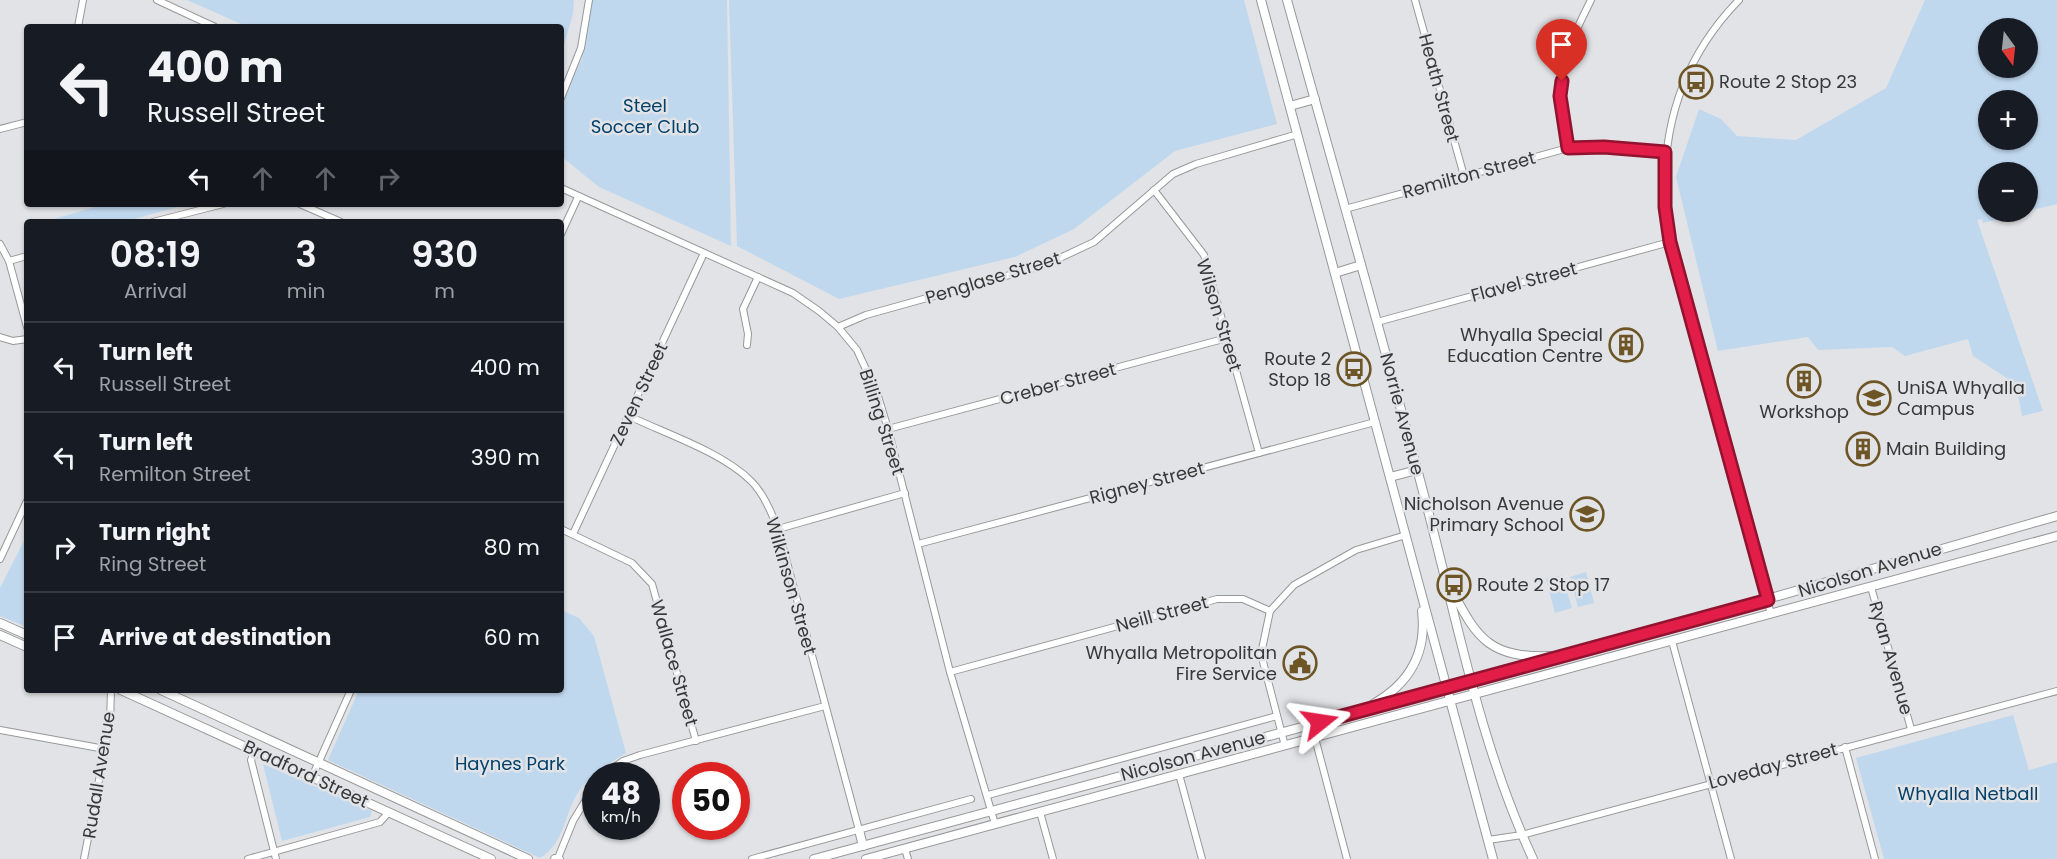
<!DOCTYPE html>
<html lang="en">
<head>
<meta charset="utf-8">
<style>
	:root { --surface:#171b24; --page:#242831; --text:#f1f3f6; --muted:#9ea1a6; --line:#363941 }
	body { margin:0; font-family:Poppins,sans-serif; background:var(--page); color:var(--text); height:100vh; display:flex; flex-direction:column; font-size:22px; white-space:nowrap }
	* { box-sizing:border-box; margin:0 }
	p { font-size:20px; color:var(--muted) }
	.icon { flex:none; width:33px; height:33px; fill:none; stroke:currentColor; stroke-width:2; stroke-linecap:round; stroke-linejoin:round }
	.map { position:relative; flex:1; overflow:hidden }
	.sheet { position:absolute; left:24px; top:219px; width:540px; height:474px; display:flex; flex-direction:column; background:var(--surface); border-radius:6px; box-shadow:0 2px 4px #0004 }
	.sheet>* { flex:none }
	.banner { position:absolute; left:24px; top:24px; width:540px; height:183px; border-radius:6px; box-shadow:0 2px 4px #0004; background:#171b24; color:var(--text); overflow:hidden }
	.needle { width:39px; rotate:165deg }
	.fabs { position:absolute; left:1978px; top:18px; display:grid; gap:12px }
	.fabs a { display:grid; place-items:center; width:60px; height:60px; border-radius:50%; background:var(--surface); box-shadow:0 2px 4px #0004; font-size:30px }
	.speed { position:absolute; left:582px; top:762px; display:flex; gap:12px; font-size:30px; font-weight:700; text-align:center }
	.speed>* { display:grid; place-content:center; width:78px; height:78px; border-radius:50%; background:var(--surface); box-shadow:0 2px 4px #0004; line-height:1 }
	.speed small { font-size:15px; font-weight:400 }
	.speed .limit { border:9px solid #d22; background:#fff; color:#111 }
	.pin { position:absolute; display:grid; place-items:center; width:51px; height:51px; color:#fff; margin:-62px -26px; border-radius:50% 50% 50% 0; rotate:-45deg; box-shadow:0 0 6px #0007 }
	.pin .icon { rotate:45deg }
	.me { position:absolute; width:66px; margin:-33px; rotate:75deg; stroke-linejoin:round; filter:drop-shadow(0 0 4px #0008) }
	.turn { display:flex; align-items:center; gap:21px; height:126px; padding:0 24px; font-size:27px }
	.turn .icon { width:78px; height:78px; stroke-width:2.5 }
	.turn b { display:block; font-size:42px; line-height:51px }
	.lanes { display:flex; align-items:center; height:57px; padding:0 24px; background:#0003; justify-content:center; gap:30px; direction:ltr }
	.lanes .off { opacity:.35 }
	.eta { display:flex; justify-content:space-evenly; align-items:center; height:102px; text-align:center }
	.eta b { font-size:36px; font-weight:600; line-height:42px }
	ul { padding:0; list-style:none }
	li { display:flex; align-items:center; gap:18px; height:90px; padding:0 24px; border-top:2px solid var(--line) }
	li div { flex:1 }
	li b { display:block; font-size:22px }
	li em { font-style:normal }
	.map>svg:first-child { display:block }
	.green { fill:#c0d8ee; fill-rule:evenodd }
	.lines { fill:none; stroke-linecap:round; stroke-linejoin:round }
	.street-casing { stroke:#96989a; stroke-width:8 }
	.secondary-casing { stroke:#96989a; stroke-width:10 }
	.street { stroke:#fff; stroke-width:6 }
	.secondary { stroke:#fff; stroke-width:8 }
	.route-casing { stroke:#92132f; stroke-width:15 }
	.route { stroke:#e11d48; stroke-width:10 }
	.labels { text-anchor:middle; stroke-width:5; stroke-linejoin:round; paint-order:stroke }
	.poi-label { font-size:18px; fill:#373838; stroke:#e1e3e6; text-anchor:start }
	.street-label { font-size:18px; fill:#373838; stroke:#e1e3e6 }
	.park-label { font-size:18px; fill:#03416b; stroke:#e1e3e6 }
</style>
</head>
<body>
<div class="map">
<svg width="2057" height="859" viewBox="0 0 2057 859">
	<rect width="100%" height="100%" fill="#e1e3e6"/>
	<g class="green">
		<path d="M 187,0 L 574,0 L 573,14 L 561,55 L 561,27 L 248,27 Z"/>
		<path d="M 588,0 L 727,0 L 731,246 L 599,187 L 561,156 L 561,100 L 582,59 Z"/>
		<path d="M 729,0 L 1244,0 L 1277,124 L 1175,151 L 1074,229 L 1015,257 L 839,299 L 737,246 Z"/>
		<path d="M 1925,0 L 2057,0 L 2057,204 L 2028,211 L 2028,172 L 1989,172 L 1989,212 L 2028,212 L 1983,223 L 1982,219 L 1977,220 L 2043,411 L 2022,416 L 2016,384 L 1973,356 L 1968,339 L 1905,356 L 1892,347 L 1818,350 L 1808,337 L 1718,351 L 1676,177 L 1699,109 L 1721,119 L 1737,136 L 1796,140 L 1886,88 ZM 2028,28 L 2028,68 L 1989,68 L 1989,28 ZM 1989,100 L 2028,100 L 2028,140 L 1989,140 Z"/>
		<path d="M 105,204 L 180,204 L 181,206 L 123,222 L 44,222 Z"/>
		<path d="M 27,535 L 27,627 L 0,616 L 0,588 Z"/>
		<path d="M 1586,572 L 1594,603 L 1578,607 L 1570,577 Z"/>
		<path d="M 1562,575 L 1572,608 L 1555,613 L 1546,579 Z"/>
		<path d="M 561,610 L 579,618 L 594,636 L 626,753 C 610,763 590,775 579,791 C 564,814 565,843 540,858 L 328,760 L 359,690 L 561,690 Z"/>
		<path d="M 2013,715 L 2029,770 L 2057,762 L 2057,859 L 1884,859 L 1856,758 Z"/>
		<path d="M 263,764 L 372,811 L 370,817 L 282,841 Z"/>
	</g>
	<g class="lines">
		<g class="street-casing">
			<g id="street">
				<path d="M 157,0 L 215,27"/>
				<path d="M 1415,0 L 1464,176"/>
				<path d="M 1739,0 C 1673,68 1655,151 1670,242 L 1771,614"/>
				<path d="M 78,27 L 83,0"/>
				<path d="M 561,98 L 581,48 L 589,0"/>
				<path d="M 0,129 L 27,122"/>
				<path d="M 1568,148 C 1565,131 1561,114 1560,97 C 1559,63 1576,30 1591,0"/>
				<path d="M 561,188 L 793,293 L 819,311 L 838,327 L 857,350 L 877,393 L 888,429 L 950,672 L 995,824"/>
				<path d="M 1154,190 L 1204,255 L 1259,453"/>
				<path d="M 300,204 L 341,222"/>
				<path d="M 1345,209 L 1568,148 L 1604,147 L 1665,152"/>
				<path d="M 153,222 L 223,204"/>
				<path d="M 561,234 L 578,197"/>
				<path d="M 0,244 L 9,261 L 27,327"/>
				<path d="M 9,261 L 27,256"/>
				<path d="M 1377,322 L 1670,242"/>
				<path d="M 838,327 L 866,315 L 1045,265 L 1094,242 L 1173,174 L 1196,164 L 1298,134"/>
				<path d="M 0,337 L 13,341 L 27,339"/>
				<path d="M 747,345 L 748,334 L 743,309 L 758,277"/>
				<path d="M 629,416 C 666,434 722,452 751,481 C 764,494 771,512 778,529 L 859,830"/>
				<path d="M 888,429 L 1227,338"/>
				<path d="M 561,529 L 632,563 L 652,584 L 696,741"/>
				<path d="M 778,529 L 905,493"/>
				<path d="M 573,534 L 704,253"/>
				<path d="M 918,544 L 1375,422"/>
				<path d="M 0,559 L 27,501"/>
				<path d="M 1871,587 L 1911,729"/>
				<path d="M 1672,641 L 1731,859"/>
				<path d="M 950,672 L 1217,599 L 1243,599 L 1270,611"/>
				<path d="M 0,730 L 105,749"/>
				<path d="M 1315,738 L 1347,859"/>
				<path d="M 1285,746 L 1261,654 L 1270,611 L 1294,585 L 1356,550 L 1406,535"/>
				<path d="M 1845,747 L 1875,859"/>
				<path d="M 255,751 L 251,760 L 276,859"/>
				<path d="M 1179,774 L 1202,859"/>
				<path d="M 602,776 L 623,761 L 640,755 L 825,706"/>
				<path d="M 312,777 L 351,690"/>
				<path d="M 988,795 L 1277,716"/>
				<path d="M 1040,812 L 1053,859"/>
				<path d="M 1488,840 L 1522,835 L 2057,691"/>
				<path d="M 905,849 L 908,859"/>
				<path d="M 84,859 L 110,722 L 111,690"/>
				<path d="M 248,859 L 380,822 L 389,812"/>
				<path d="M 560,859 L 558,858 L 573,821 L 596,783"/>
				<path d="M 752,859 L 971,799"/>
			</g>
		</g>
		<g class="secondary-casing">
			<g id="secondary">
				<path d="M 1261,0 L 1493,859"/>
				<path d="M 1287,0 C 1333,166 1381,332 1425,499 C 1457,619 1480,746 1533,859"/>
				<path d="M 1290,106 L 1315,99"/>
				<path d="M 1335,273 L 1361,265"/>
				<path d="M 1390,477 L 1417,470"/>
				<path d="M 1453,592 C 1478,641 1492,658 1551,656"/>
				<path d="M 0,623 L 27,635"/>
				<path d="M 0,635 L 27,647"/>
				<path d="M 121,690 L 491,859"/>
				<path d="M 161,690 L 528,859"/>
				<path d="M 1373,704 C 1409,684 1427,653 1422,611"/>
				<path d="M 859,830 L 863,846"/>
				<path d="M 555,859 L 558,859"/>
				<path d="M 814,859 L 1628,639 L 2057,516"/>
				<path d="M 866,859 L 2057,536"/>
			</g>
		</g>
		<use href="#street" class="street"/>
		<use href="#secondary" class="secondary"/>
	</g>
	<g class="lines">
		<g class="route-casing">
			<path id="route" d="M 1320,722 L 1768,600 L 1670,242 L 1665,207 L 1665,152 L 1604,147 L 1568,148 L 1560,96 L 1562,81"/>
		</g>
		<use href="#route" class="route"/>
	</g>
	<defs>
		<g id="bus-ring" transform="scale(1.725)"><circle r="9.5" fill="#e1e3e6" stroke="#6e5526" stroke-width="1.5"/><path d="M-5-6H5V4H4V6H2V4H-2V6H-4V4H-5ZM-3.5-4V0h7V-4ZM-3.5 1.2v1.5H-2V1.2ZM2 1.2v1.5H3.5V1.2Z" fill="#6e5526"/></g>
		<g id="building-ring" transform="scale(1.725)"><circle r="9.5" fill="#e1e3e6" stroke="#6e5526" stroke-width="1.5"/><path d="M-4-6H4V6H1V3H-1V6H-4ZM-2.5-4.3h1.7v1.8h-1.7ZM.8-4.3h1.7v1.8H.8ZM-2.5-1h1.7V.8h-1.7ZM.8-1h1.7V.8H.8Z" fill="#6e5526"/></g>
		<g id="university-ring" transform="scale(1.725)"><circle r="9.5" fill="#e1e3e6" stroke="#6e5526" stroke-width="1.5"/><path d="M0-5L7-2L0 1L-7-2ZM-4 1L0 2.5L4 1V4Q0 6-4 4Z" fill="#6e5526"/></g>
		<g id="school-ring" transform="scale(1.725)"><circle r="9.5" fill="#e1e3e6" stroke="#6e5526" stroke-width="1.5"/><path d="M0-5L7-2L0 1L-7-2ZM-4 1L0 2.5L4 1V4Q0 6-4 4Z" fill="#6e5526"/></g>
		<g id="civic-ring" transform="scale(1.725)"><circle r="9.5" fill="#e1e3e6" stroke="#6e5526" stroke-width="1.5"/><path d="M-.6-6.5H3V-4.5H.6V-3L4-1V1h2V6H-6V1h2V-1L-.6-3ZM-1.2 2.5V6h2.4V2.5Z" fill="#6e5526"/></g>
	</defs>
	<g fill-rule="evenodd">
		<use href="#bus-ring" x="1696" y="82"/>
		<use href="#building-ring" x="1626" y="345"/>
		<use href="#bus-ring" x="1354" y="369"/>
		<use href="#building-ring" x="1804" y="381"/>
		<use href="#university-ring" x="1874" y="398"/>
		<use href="#building-ring" x="1863" y="449"/>
		<use href="#school-ring" x="1587" y="514"/>
		<use href="#bus-ring" x="1454" y="585"/>
		<use href="#civic-ring" x="1300" y="663"/>
	</g>
	<g class="labels">
		<g class="poi-label">
			<text x="1719" y="88">Route 2 Stop 23</text>
			<text x="1603" y="341" text-anchor="end">Whyalla Special<tspan x="1603" dy="21">Education Centre</tspan></text>
			<text x="1331" y="365" text-anchor="end">Route 2<tspan x="1331" dy="21">Stop 18</tspan></text>
			<text x="1897" y="394">UniSA Whyalla<tspan x="1897" dy="21">Campus</tspan></text>
			<text x="1804" y="418" text-anchor="middle">Workshop</text>
			<text x="1886" y="455">Main Building</text>
			<text x="1564" y="510" text-anchor="end">Nicholson Avenue<tspan x="1564" dy="21">Primary School</tspan></text>
			<text x="1477" y="591">Route 2 Stop 17</text>
			<text x="1277" y="659" text-anchor="end">Whyalla Metropolitan<tspan x="1277" dy="21">Fire Service</tspan></text>
		</g>
		<g class="street-label">
			<text transform="translate(1439 88) rotate(75)" y="6">Heath Street</text>
			<text transform="translate(1469 175) rotate(-15)" y="6">Remilton Street</text>
			<text transform="translate(993 278) rotate(-17)" y="6">Penglase Street</text>
			<text transform="translate(1524 282) rotate(-15)" y="6">Flavel Street</text>
			<text transform="translate(1219 315) rotate(73)" y="6">Wilson Street</text>
			<text transform="translate(1058 384) rotate(-15)" y="6">Creber Street</text>
			<text transform="translate(639 394) rotate(-65)" y="6">Zeven Street</text>
			<text transform="translate(1402 414) rotate(75)" y="6">Norrie Avenue</text>
			<text transform="translate(882 422) rotate(72)" y="6">Billing Street</text>
			<text transform="translate(1147 483) rotate(-15)" y="6">Rigney Street</text>
			<text transform="translate(1870 570) rotate(-17)" y="6">Nicolson Avenue</text>
			<text transform="translate(791 586) rotate(74)" y="6">Wilkinson Street</text>
			<text transform="translate(1162 614) rotate(-15)" y="6">Neill Street</text>
			<text transform="translate(1891 658) rotate(74)" y="6">Ryan Avenue</text>
			<text transform="translate(674 663) rotate(74)" y="6">Wallace Street</text>
			<text transform="translate(1193 756) rotate(-15)" y="6">Nicolson Avenue</text>
			<text transform="translate(1773 766) rotate(-15)" y="6">Loveday Street</text>
			<text transform="translate(306 774) rotate(25)" y="6">Bradford Street</text>
			<text transform="translate(99 775) rotate(-81)" y="6">Rudall Avenue</text>
		</g>
		<g class="park-label">
			<text x="645" y="112">Steel<tspan x="645" dy="21">Soccer Club</tspan></text>
			<text x="510" y="770">Haynes Park</text>
			<text x="1968" y="800">Whyalla Netball</text>
		</g>
	</g>
</svg>
<div class="fabs">
<a><svg class="needle" viewBox="-14 -14 28 28"><path d="M0-13l5 13h-10z" fill="#e53935"/><path d="M0 13l5-13h-10z" fill="#9ea1a6"/></svg></a>
<a>+</a>
<a>−</a>
</div>
<div class="speed"><div>48<small>km/h</small></div><div class="limit">50</div></div>
<div class="pin" style="left:1562px;top:81px;background:#d93025"><svg class="icon" aria-label="arrive" viewBox="0 0 24 24"><path d="M6 21V4h12l-3 4 3 4H6"/></svg></div>
<svg class="me" style="left:1320px;top:722px" viewBox="-20 -20 40 40"><path d="M0-17L14 15 0 8-14 15z" fill="#e11d48" stroke="#fff" stroke-width="4"/></svg>
<div class="banner">
<div class="turn"><svg class="icon" aria-label="left" viewBox="0 0 24 24"><path d="M17 20v-9H6M10 6l-5 5 5 5"/></svg><div><b>400 m</b>Russell Street</div></div>
<div class="lanes"><svg class="icon" aria-label="left" viewBox="0 0 24 24"><path d="M17 20v-9H6M10 6l-5 5 5 5"/></svg><svg class="icon off" aria-label="ahead" viewBox="0 0 24 24"><path d="M12 20V5M6 11l6-6 6 6"/></svg><svg class="icon off" aria-label="ahead" viewBox="0 0 24 24"><path d="M12 20V5M6 11l6-6 6 6"/></svg><svg class="icon off" aria-label="right" viewBox="0 0 24 24"><path d="M7 20v-9h11M14 6l5 5-5 5"/></svg></div>
</div>
<section class="sheet">
<div class="eta">
<div><b>08:19</b><p>Arrival</p></div>
<div><b>3</b><p>min</p></div>
<div><b>930</b><p>m</p></div>
</div>
<ul>
<li><svg class="icon" aria-label="left" viewBox="0 0 24 24"><path d="M17 20v-9H6M10 6l-5 5 5 5"/></svg><div><b>Turn left</b><p>Russell Street</p></div><em>400 m</em></li>
<li><svg class="icon" aria-label="left" viewBox="0 0 24 24"><path d="M17 20v-9H6M10 6l-5 5 5 5"/></svg><div><b>Turn left</b><p>Remilton Street</p></div><em>390 m</em></li>
<li><svg class="icon" aria-label="right" viewBox="0 0 24 24"><path d="M7 20v-9h11M14 6l5 5-5 5"/></svg><div><b>Turn right</b><p>Ring Street</p></div><em>80 m</em></li>
<li><svg class="icon" aria-label="arrive" viewBox="0 0 24 24"><path d="M6 21V4h12l-3 4 3 4H6"/></svg><div><b>Arrive at destination</b></div><em>60 m</em></li>
</ul>
</section>
</div>
</body>
</html>
